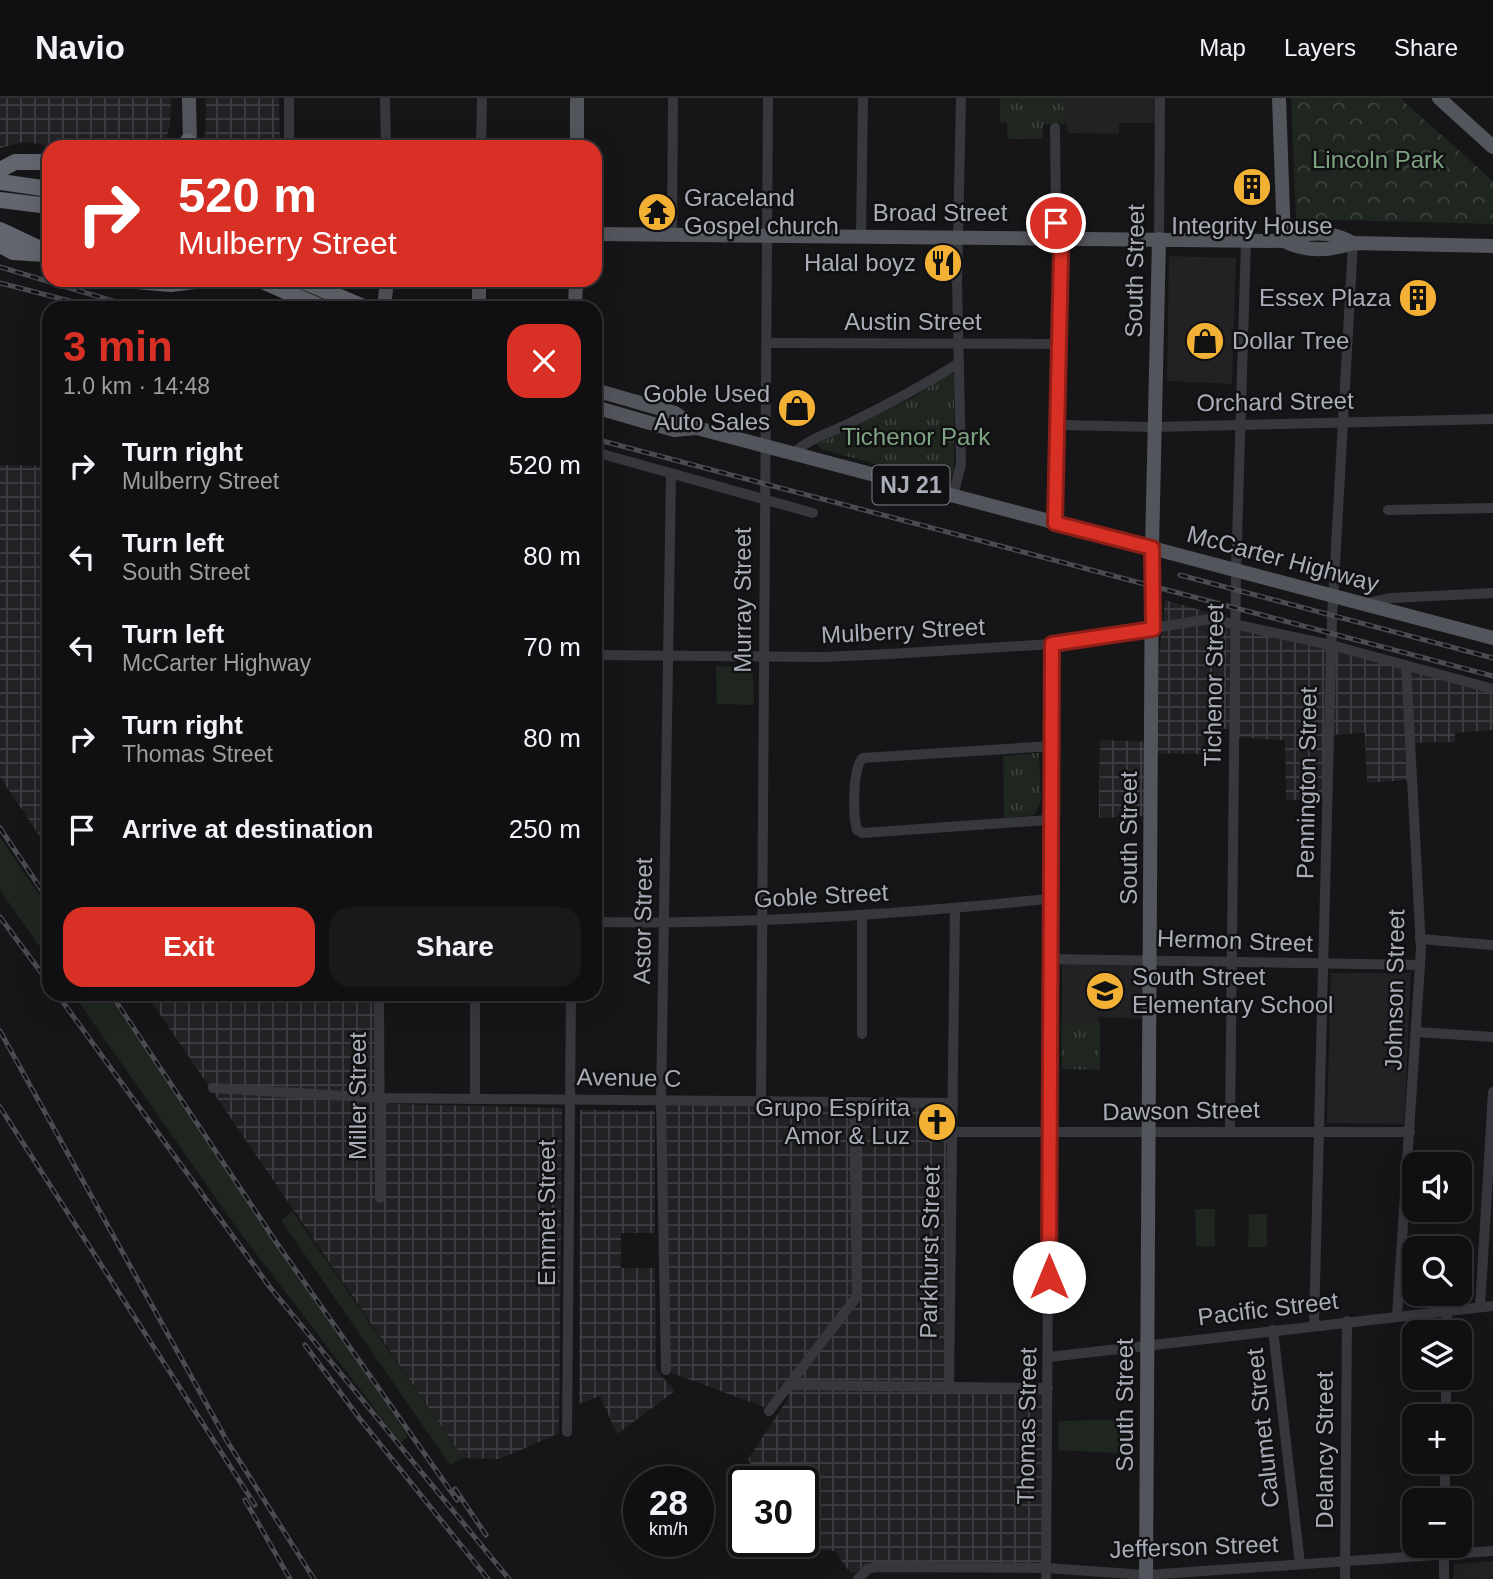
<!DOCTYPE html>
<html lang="en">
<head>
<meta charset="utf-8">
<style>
	:root { --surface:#101012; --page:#19191b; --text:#f1f3f6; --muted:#9c9d9f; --line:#303032; --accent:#d93025 }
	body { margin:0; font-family:Helvetica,sans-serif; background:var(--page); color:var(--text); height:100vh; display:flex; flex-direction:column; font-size:26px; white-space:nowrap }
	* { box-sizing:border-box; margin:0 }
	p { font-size:23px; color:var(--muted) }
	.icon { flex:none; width:38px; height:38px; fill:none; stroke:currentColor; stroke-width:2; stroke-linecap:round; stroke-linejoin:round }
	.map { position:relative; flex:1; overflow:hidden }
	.details { position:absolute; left:42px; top:203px; width:560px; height:700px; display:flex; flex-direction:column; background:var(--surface); border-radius:21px; box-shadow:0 7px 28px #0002,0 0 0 2px var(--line) }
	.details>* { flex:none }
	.guide { position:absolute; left:42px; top:42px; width:560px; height:147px; border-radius:21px; box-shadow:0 7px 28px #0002,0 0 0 2px var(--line); background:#d93025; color:#fff; overflow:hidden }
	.buttons { position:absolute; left:1402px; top:1054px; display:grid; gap:14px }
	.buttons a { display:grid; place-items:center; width:70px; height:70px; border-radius:14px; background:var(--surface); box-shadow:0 7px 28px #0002,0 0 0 2px var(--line); font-size:35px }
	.speed { position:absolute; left:623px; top:1368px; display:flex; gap:14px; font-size:35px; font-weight:700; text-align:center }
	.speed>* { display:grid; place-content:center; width:91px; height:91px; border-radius:50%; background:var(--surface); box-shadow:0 7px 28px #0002,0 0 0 2px var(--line); line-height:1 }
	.speed small { font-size:18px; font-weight:400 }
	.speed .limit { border:4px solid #111; border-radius:10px; background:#fff; color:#111 }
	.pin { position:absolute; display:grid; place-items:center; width:60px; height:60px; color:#fff; margin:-30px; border:4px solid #fff; border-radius:50%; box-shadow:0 2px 7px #0007 }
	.me { position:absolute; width:77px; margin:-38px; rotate:0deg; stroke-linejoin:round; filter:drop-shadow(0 0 5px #0008) }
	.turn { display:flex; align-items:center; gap:24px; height:147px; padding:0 21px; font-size:32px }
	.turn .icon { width:91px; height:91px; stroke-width:2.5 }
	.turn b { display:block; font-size:49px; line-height:60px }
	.round { display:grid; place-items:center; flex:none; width:74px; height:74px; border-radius:21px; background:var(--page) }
	.headline { display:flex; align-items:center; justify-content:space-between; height:119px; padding:0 21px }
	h1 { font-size:42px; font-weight:800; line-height:52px; color:var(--accent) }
	.cta { display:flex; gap:14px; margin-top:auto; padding:14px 21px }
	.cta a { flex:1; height:80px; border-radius:21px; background:var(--accent); color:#fff; font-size:28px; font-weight:800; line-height:80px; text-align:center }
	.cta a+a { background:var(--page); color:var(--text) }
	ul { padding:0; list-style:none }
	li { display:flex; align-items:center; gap:21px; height:91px; padding:0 21px }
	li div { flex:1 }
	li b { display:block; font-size:26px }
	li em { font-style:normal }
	header { display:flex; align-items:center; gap:42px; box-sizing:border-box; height:98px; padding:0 35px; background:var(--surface); border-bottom:2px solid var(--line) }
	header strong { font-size:33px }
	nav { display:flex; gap:38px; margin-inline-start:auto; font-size:24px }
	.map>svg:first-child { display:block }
	.built { fill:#222225 }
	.industrial { fill:url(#industrial-grid) }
	.green { fill:#1e261f }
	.forest { fill:url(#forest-crowns) }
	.park { fill:url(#park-tufts) }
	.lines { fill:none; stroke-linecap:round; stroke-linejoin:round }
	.minor { stroke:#37383d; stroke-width:10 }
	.major { stroke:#53555c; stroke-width:14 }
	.highway { stroke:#63666e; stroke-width:16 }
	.rail-casing { stroke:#4a4c52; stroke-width:5 }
	.rail { stroke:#111113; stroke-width:2.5; stroke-dasharray:8; stroke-linecap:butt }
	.route-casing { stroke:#8d1f18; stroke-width:18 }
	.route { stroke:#d93025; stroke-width:12 }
	.labels { text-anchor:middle; stroke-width:5; stroke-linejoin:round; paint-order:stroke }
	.shield { fill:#111113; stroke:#7b7e86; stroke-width:2 }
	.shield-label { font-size:23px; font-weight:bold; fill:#a8adb8 }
	.park-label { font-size:24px; fill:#7fa381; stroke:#111113 }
	.poi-label { font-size:24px; fill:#a8adb8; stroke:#111113; text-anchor:end }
	.street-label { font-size:24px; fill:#a8adb8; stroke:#111113 }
</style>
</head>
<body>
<header>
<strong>Navio</strong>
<nav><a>Map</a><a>Layers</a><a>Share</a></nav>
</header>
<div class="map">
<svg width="1493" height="1481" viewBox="0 0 1493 1481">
	<defs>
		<pattern id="industrial-grid" width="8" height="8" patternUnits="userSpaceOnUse" patternTransform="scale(1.75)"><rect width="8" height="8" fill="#222225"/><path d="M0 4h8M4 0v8" fill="none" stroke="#3f3f43"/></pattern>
		<pattern id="forest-crowns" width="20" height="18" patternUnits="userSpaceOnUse" patternTransform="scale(1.75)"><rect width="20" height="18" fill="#1e261f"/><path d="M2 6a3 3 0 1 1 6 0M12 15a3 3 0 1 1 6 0" fill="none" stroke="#3c433d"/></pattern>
		<pattern id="park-tufts" width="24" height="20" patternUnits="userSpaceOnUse" patternTransform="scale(1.75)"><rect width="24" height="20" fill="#1e261f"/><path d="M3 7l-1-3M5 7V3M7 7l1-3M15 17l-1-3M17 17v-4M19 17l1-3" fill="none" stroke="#3c433d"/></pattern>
	</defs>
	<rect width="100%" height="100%" fill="#161618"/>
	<g class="built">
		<path d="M 1000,0 L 1155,0 L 1155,25 L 1119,25 L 1119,36 L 1068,35 L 1067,26 L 1043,26 L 1043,41 L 1008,41 L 1007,25 L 1000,24 Z"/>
		<path d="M 1169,158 L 1236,160 L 1232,286 L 1167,283 Z"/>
		<path d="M 1062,861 L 1149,867 L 1148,921 L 1099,919 L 1098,924 L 1062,924 Z"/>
		<path d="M 1331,875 L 1411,875 L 1404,1026 L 1327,1025 Z"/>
		<path d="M 1493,1463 L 1493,1481 L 1454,1481 L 1454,1466 Z"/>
	</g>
	<g class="industrial">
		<path d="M 0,0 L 171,0 L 170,28 L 163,49 L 62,49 L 23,44 L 0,50 Z"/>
		<path d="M 206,0 L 279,0 L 280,49 L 205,49 Z"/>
		<path d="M 0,367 L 49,368 L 49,752 L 0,679 Z"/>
		<path d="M 1165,502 L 1493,593 L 1493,632 L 1455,635 L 1455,644 L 1405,645 L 1408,682 L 1367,685 L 1365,635 L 1327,637 L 1324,702 L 1286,702 L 1285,642 L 1232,639 L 1232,631 L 1206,631 L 1203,656 L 1149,655 L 1147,718 L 1099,720 L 1100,642 L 1150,644 Z"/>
		<path d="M 146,896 L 378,896 L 379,1000 L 392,1006 L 562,1010 L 559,1335 L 500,1361 L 463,1360 Z"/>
		<path d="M 661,1003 L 953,1005 L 949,1288 L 1048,1290 L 1042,1471 L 868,1471 L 851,1476 L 835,1453 L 822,1452 L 800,1462 L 788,1444 L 803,1444 L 803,1384 L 760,1384 L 748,1361 L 788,1301 L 789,1288 L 764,1309 L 664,1272 Z"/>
		<path d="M 580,1012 L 655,1013 L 655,1135 L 621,1135 L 621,1170 L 655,1170 L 656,1272 L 675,1293 L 617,1336 L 600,1298 L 579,1306 Z"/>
	</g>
	<g class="green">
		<path d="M 716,568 L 753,570 L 754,607 L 717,606 Z"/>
		<path d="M 0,739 L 49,811 L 49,862 L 0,792 Z"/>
		<path d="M 73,896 L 107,896 L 408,1338 L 401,1345 L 241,1136 Z"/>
		<path d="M 1195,1111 L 1215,1111 L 1215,1148 L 1196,1149 Z"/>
		<path d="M 292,1113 L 463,1360 L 450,1367 L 281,1122 Z"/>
		<path d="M 1249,1116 L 1267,1116 L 1267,1149 L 1248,1149 Z"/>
		<path d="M 1132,1321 L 1131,1356 L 1058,1352 L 1059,1323 Z"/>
	</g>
	<path class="forest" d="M 1291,0 L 1400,0 L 1493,83 L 1493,126 L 1296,121 Z"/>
	<g class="park">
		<path d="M 1000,0 L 1063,0 L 1064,26 L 1043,26 L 1042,40 L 1008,41 L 1007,24 L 1001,24 Z"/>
		<path d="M 951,275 L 954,277 L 954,372 L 950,382 L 941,383 L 823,352 L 817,346 L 914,299 Z"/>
		<path d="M 1039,655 L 1041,703 L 1034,717 L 1004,720 L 1003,658 Z"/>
		<path d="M 1061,924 L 1100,924 L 1100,972 L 1062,971 Z"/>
	</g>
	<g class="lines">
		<g class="minor">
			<path d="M 289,0 L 289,49"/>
			<path d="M 385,0 L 386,49"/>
			<path d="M 1055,30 L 1056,125 L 1061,155 L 1055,425"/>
			<path d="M 481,49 L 482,0"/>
			<path d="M 672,137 L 673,0"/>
			<path d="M 861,137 L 863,0"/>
			<path d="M 1159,141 L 1160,0"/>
			<path d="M 767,245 L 1059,246"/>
			<path d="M 1059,327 L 1154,329 L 1493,321"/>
			<path d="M 595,354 L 813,415"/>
			<path d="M 794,355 C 809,340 833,334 852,324 C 889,306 924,287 959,265"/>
			<path d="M 953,398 L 961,366 L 957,184 L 961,0"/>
			<path d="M 1388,412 L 1493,410"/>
			<path d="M 1367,505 L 1391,500 L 1493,495"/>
			<path d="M 595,557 L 824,559 L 890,556 L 1052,546 L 1210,521 L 1331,547 L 1493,591"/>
			<path d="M 1048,722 L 863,735 L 857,732 C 853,718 852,670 863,660 L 1052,648"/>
			<path d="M 862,819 L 862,936"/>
			<path d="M 595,824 C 747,827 897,816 1048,801"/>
			<path d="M 1420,841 L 1493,847"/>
			<path d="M 1048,861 L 1420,867"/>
			<path d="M 379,896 L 380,1100"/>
			<path d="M 1417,934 L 1493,939"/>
			<path d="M 213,990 L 379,1000 L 953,1005"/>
			<path d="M 475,1001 L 475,896"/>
			<path d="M 761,1004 L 768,0"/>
			<path d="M 1230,1032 L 1236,474 L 1246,142"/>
			<path d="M 952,1034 L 1410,1034"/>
			<path d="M 1480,1209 L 1493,994"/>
			<path d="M 1397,1218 L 1421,851 L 1406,567"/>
			<path d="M 1314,1227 L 1332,520 L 1353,145"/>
			<path d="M 1273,1232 L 1300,1466"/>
			<path d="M 1447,1234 L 1447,1213"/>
			<path d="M 1049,1259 L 1493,1208"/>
			<path d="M 666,1272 L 661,1006 L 671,375"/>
			<path d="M 789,1287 L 1048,1290"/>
			<path d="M 949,1289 L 955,810"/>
			<path d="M 769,1313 L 857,1198 L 854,1004"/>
			<path d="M 1446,1318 L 1446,1279"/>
			<path d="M 567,1334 L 571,896"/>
			<path d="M 1445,1402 L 1445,1363"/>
			<path d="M 858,1481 L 868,1471 L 876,1469 L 1046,1470 L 1146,1477 L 1493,1453"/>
			<path d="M 1046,1481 L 1052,546"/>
			<path d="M 1345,1481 L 1347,1223"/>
			<path d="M 1444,1481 L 1444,1447"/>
		</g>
		<g class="major">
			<path d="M 189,0 L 190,49"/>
			<path d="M 1279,0 L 1284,143"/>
			<path d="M 1439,0 L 1493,49"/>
			<path d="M 577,49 L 577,0"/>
			<path d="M 595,136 L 1284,143 C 1308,133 1331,132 1353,145"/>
			<path d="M 1284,143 C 1306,154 1330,153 1353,145 L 1493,148"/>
			<path d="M 384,210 L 387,182"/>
			<path d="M 479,210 L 479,182"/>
			<path d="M 575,210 L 576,182"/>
			<path d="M 595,292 L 675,315 L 697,330 L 1493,540"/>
			<path d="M 595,309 L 674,332 L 697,330"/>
			<path d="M 1146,1481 L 1152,450 L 1159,141"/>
		</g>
		<g class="highway">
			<path d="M 186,49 L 188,43"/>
			<path d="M 0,72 L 15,64 L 49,64"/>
			<path d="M 0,84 L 49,91"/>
			<path d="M 0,102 L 49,108"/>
			<path d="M 0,132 L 49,155"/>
			<path d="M 0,147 L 13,154 L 45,156"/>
			<path d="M 124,182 L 171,186 L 202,182"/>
			<path d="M 260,182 L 323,210"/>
			<path d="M 300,182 L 366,210"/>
		</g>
		<g class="rail-casing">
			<g id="rail">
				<path d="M 0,169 L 136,210"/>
				<path d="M 0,185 L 97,210"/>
				<path d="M 595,341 L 1493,578"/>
				<path d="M 1180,477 L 1493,560"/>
				<path d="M 0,730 L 49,803"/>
				<path d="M 0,819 L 49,885"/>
				<path d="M 57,896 L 269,1188 L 509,1481"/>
				<path d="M 111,896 L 276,1144 L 457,1402"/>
				<path d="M 0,933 L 227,1343 L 314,1481"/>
				<path d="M 0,1009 L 255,1407"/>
				<path d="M 305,1247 L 360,1321 L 488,1481"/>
				<path d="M 455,1391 L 486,1437"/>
				<path d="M 245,1402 L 290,1481"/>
			</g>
		</g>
		<use href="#rail" class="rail"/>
	</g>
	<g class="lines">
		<g class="route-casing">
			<path id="route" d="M 1049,1179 L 1052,546 L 1153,531 L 1152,450 L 1055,425 L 1061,155 L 1056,125"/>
		</g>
		<use href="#route" class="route"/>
	</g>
	<defs>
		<g id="building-disc" transform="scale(2.0125)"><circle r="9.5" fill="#f2b134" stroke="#111113"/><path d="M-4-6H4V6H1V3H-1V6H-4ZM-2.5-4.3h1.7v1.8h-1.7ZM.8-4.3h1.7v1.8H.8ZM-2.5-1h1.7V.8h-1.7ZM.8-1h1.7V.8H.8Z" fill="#111"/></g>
		<g id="temple-disc" transform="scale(2.0125)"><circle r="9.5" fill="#f2b134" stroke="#111113"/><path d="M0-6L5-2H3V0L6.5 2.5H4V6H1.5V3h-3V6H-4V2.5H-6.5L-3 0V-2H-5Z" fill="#111"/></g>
		<g id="restaurant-disc" transform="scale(2.0125)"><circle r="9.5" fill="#f2b134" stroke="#111113"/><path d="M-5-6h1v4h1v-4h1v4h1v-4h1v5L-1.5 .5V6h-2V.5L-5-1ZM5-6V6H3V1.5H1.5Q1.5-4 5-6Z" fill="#111"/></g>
		<g id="shop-disc" transform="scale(2.0125)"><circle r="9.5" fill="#f2b134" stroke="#111113"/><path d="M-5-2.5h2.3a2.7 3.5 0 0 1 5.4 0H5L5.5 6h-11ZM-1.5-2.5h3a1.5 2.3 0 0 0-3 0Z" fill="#111"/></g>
		<g id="school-disc" transform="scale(2.0125)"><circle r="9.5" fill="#f2b134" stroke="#111113"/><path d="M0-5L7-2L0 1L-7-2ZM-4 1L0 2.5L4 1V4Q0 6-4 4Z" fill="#111"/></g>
		<g id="church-disc" transform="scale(2.0125)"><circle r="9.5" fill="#f2b134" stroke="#111113"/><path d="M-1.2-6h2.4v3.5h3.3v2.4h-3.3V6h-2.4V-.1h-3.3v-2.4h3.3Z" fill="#111"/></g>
	</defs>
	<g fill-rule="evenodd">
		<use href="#building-disc" x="1252" y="89"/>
		<use href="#temple-disc" x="657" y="114"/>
		<use href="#restaurant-disc" x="943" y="165"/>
		<use href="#building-disc" x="1418" y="200"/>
		<use href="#shop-disc" x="1205" y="243"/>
		<use href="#shop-disc" x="797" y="310"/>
		<use href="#school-disc" x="1105" y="893"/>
		<use href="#church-disc" x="937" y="1024"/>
	</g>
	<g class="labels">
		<rect class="shield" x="872.5" y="367.5" width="77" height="39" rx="5"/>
		<g class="shield-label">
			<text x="911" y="395">NJ 21</text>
		</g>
		<g class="park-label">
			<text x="1378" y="70">Lincoln Park</text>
			<text x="916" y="347">Tichenor Park</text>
		</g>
		<g class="poi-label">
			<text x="684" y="108" text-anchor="start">Graceland<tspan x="684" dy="28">Gospel church</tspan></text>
			<text x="1252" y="136" text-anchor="middle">Integrity House</text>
			<text x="916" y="173">Halal boyz</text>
			<text x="1391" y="208">Essex Plaza</text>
			<text x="1232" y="251" text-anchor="start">Dollar Tree</text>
			<text x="770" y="304">Goble Used<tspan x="770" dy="28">Auto Sales</tspan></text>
			<text x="1132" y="887" text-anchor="start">South Street<tspan x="1132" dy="28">Elementary School</tspan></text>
			<text x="910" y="1018">Grupo Espírita<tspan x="910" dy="28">Amor &amp; Luz</tspan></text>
		</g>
		<g class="street-label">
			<text x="940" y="123">Broad Street</text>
			<text transform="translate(1135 173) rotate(-89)" y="8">South Street</text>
			<text x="913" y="232">Austin Street</text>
			<text transform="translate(1275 304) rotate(-1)" y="8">Orchard Street</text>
			<text transform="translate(1283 461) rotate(15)" y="8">McCarter Highway</text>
			<text transform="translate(743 502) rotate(-90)" y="8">Murray Street</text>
			<text transform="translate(903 533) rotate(-3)" y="8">Mulberry Street</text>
			<text transform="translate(1214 587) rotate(-89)" y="8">Tichenor Street</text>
			<text transform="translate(1307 685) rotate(-89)" y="8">Pennington Street</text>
			<text transform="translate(1129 740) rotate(-90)" y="8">South Street</text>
			<text transform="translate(821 798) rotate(-3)" y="8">Goble Street</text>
			<text transform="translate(643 823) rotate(-89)" y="8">Astor Street</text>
			<text transform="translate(1235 843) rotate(2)" y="8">Hermon Street</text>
			<text transform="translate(1395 892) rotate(-89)" y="8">Johnson Street</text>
			<text transform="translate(629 980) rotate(1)" y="8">Avenue C</text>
			<text transform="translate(358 998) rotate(-90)" y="8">Miller Street</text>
			<text transform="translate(1181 1013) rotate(-1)" y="8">Dawson Street</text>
			<text transform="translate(547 1115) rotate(-90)" y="8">Emmet Street</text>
			<text transform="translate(930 1154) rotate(-89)" y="8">Parkhurst Street</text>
			<text transform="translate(1268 1211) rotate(-7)" y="8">Pacific Street</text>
			<text transform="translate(1125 1307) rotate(-90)" y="8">South Street</text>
			<text transform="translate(1027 1328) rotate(-89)" y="8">Thomas Street</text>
			<text transform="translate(1263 1330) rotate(-96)" y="8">Calumet Street</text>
			<text transform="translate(1325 1352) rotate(-90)" y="8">Delancy Street</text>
			<text transform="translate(1194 1449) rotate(-2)" y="8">Jefferson Street</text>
		</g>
	</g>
</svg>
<div class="buttons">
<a><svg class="icon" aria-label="sound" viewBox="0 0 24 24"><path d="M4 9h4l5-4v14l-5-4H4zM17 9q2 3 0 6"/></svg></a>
<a><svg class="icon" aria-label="search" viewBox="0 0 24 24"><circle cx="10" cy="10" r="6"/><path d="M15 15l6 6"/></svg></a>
<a><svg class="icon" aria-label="layers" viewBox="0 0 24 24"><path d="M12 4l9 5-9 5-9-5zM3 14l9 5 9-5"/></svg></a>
<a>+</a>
<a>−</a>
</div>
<div class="speed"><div>28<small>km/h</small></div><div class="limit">30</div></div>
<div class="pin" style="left:1056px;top:125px;background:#d93025"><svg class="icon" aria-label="arrive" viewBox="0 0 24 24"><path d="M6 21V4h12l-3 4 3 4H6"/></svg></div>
<svg class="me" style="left:1049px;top:1179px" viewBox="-20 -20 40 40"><circle r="19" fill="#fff"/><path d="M0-13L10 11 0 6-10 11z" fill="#d93025"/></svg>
<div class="guide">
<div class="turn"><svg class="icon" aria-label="right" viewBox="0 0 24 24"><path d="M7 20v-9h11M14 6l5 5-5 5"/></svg><div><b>520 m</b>Mulberry Street</div></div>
</div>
<section class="details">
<div class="headline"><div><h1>3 min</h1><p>1.0 km · 14:48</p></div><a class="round" style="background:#d93025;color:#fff"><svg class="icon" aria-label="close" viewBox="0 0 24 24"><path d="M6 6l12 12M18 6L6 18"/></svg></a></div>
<ul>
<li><svg class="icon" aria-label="right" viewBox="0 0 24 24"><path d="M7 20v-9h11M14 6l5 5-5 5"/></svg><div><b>Turn right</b><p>Mulberry Street</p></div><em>520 m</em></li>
<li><svg class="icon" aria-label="left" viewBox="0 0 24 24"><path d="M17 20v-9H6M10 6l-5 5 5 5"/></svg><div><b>Turn left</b><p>South Street</p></div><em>80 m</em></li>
<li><svg class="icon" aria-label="left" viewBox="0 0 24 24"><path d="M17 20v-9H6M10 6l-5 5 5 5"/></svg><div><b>Turn left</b><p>McCarter Highway</p></div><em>70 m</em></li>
<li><svg class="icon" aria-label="right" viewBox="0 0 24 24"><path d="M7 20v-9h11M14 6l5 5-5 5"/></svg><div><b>Turn right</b><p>Thomas Street</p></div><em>80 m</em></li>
<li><svg class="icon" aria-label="arrive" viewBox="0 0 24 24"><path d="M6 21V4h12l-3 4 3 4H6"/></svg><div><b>Arrive at destination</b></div><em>250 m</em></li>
</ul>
<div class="cta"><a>Exit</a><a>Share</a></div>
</section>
</div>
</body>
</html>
